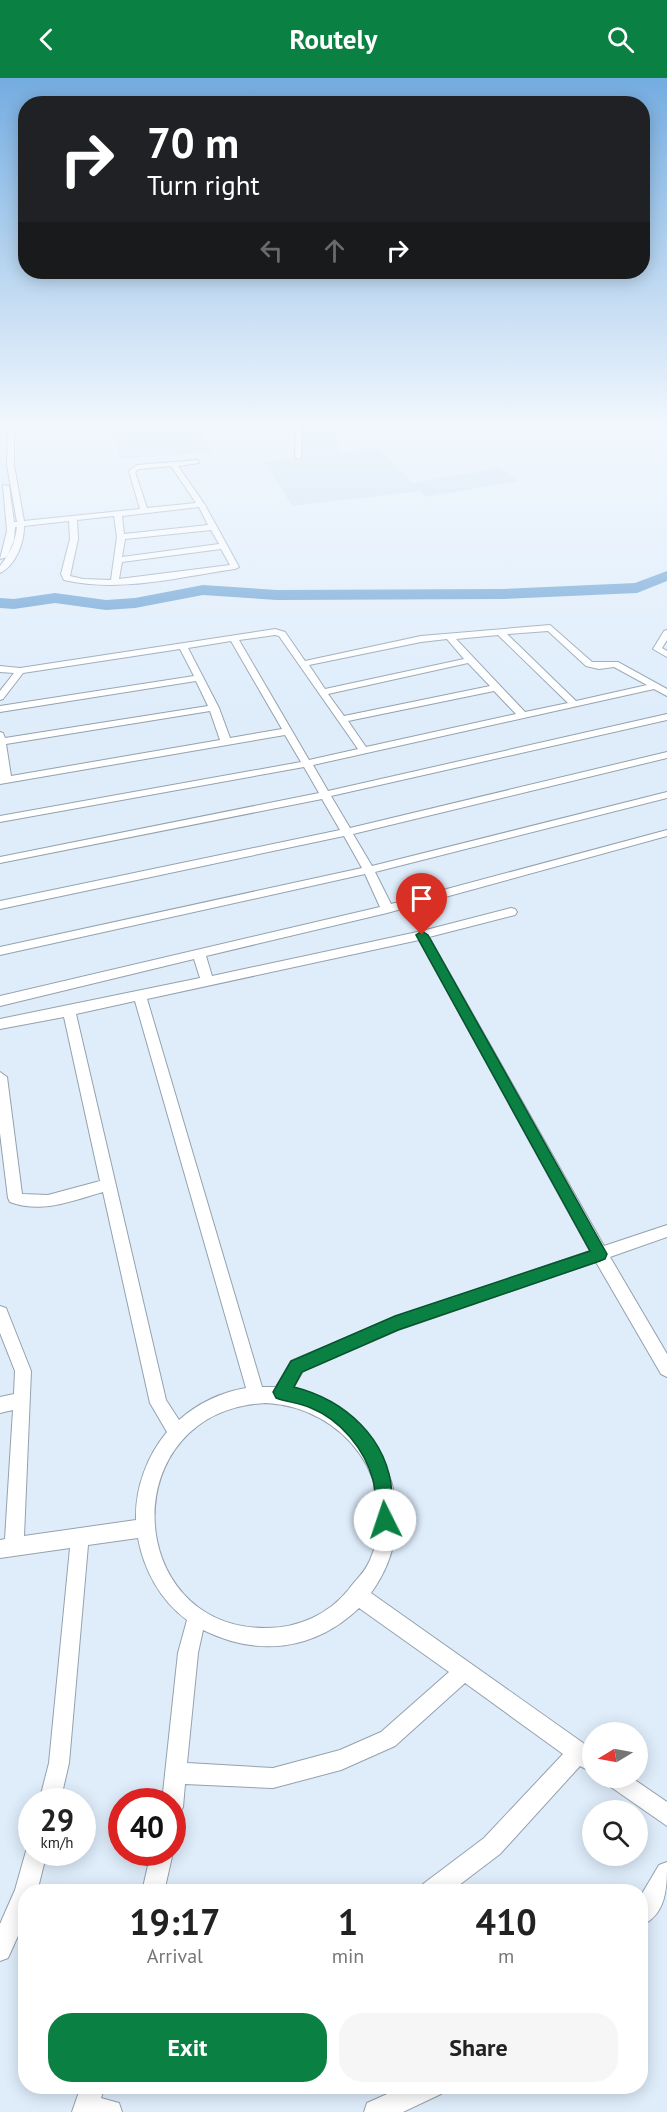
<!DOCTYPE html>
<html lang="en">
<head>
<meta charset="utf-8">
<style>
	:root { --surface:#fff; --page:#f6f6f6; --text:#222; --muted:#767676; --accent:#0b8043 }
	body { margin:0; font-family:"PT Sans",sans-serif; background:var(--page); color:var(--text); height:100vh; display:flex; flex-direction:column; font-size:22px; white-space:nowrap }
	* { box-sizing:border-box; margin:0 }
	p { font-size:20px; color:var(--muted) }
	.icon { flex:none; width:33px; height:33px; fill:none; stroke:currentColor; stroke-width:2; stroke-linecap:round; stroke-linejoin:round }
	.map { position:relative; flex:1; overflow:hidden }
	.details { position:absolute; left:18px; top:1806px; width:630px; height:210px; display:flex; flex-direction:column; background:var(--surface); border-radius:24px; box-shadow:0 3px 15px #0003 }
	.details>* { flex:none }
	.hud { position:absolute; left:18px; top:18px; width:632px; height:183px; border-radius:24px; box-shadow:0 3px 15px #0003; background:#202124; color:#fff; overflow:hidden }
	.needle { width:39px; rotate:260deg }
	.controls { position:absolute; left:582px; top:1644px; display:grid; gap:12px }
	.controls a { display:grid; place-items:center; width:66px; height:66px; border-radius:50%; background:var(--surface); box-shadow:0 3px 15px #0003; font-size:30px }
	.speed { position:absolute; left:18px; top:1710px; display:flex; gap:12px; font-size:30px; font-weight:700; text-align:center }
	.speed>* { display:grid; place-content:center; width:78px; height:78px; border-radius:50%; background:var(--surface); box-shadow:0 3px 15px #0003; line-height:1 }
	.speed small { font-size:15px; font-weight:400 }
	.speed .limit { border:9px solid #d22; background:#fff; color:#111 }
	.pin { position:absolute; display:grid; place-items:center; width:51px; height:51px; color:#fff; margin:-62px -26px; border-radius:50% 50% 50% 0; rotate:-45deg; box-shadow:0 0 6px #0007 }
	.pin .icon { rotate:45deg }
	.me { position:absolute; width:66px; margin:-33px; rotate:356deg; stroke-linejoin:round; filter:drop-shadow(0 0 4px #0008) }
	.turn { display:flex; align-items:center; gap:21px; height:126px; padding:0 30px; font-size:27px }
	.turn .icon { width:78px; height:78px; stroke-width:2.5 }
	.turn b { display:block; font-size:42px; line-height:51px }
	.lanes { display:flex; align-items:center; height:57px; padding:0 30px; background:#0003; justify-content:center; gap:30px; direction:ltr }
	.lanes .off { opacity:.35 }
	.eta { display:flex; justify-content:space-evenly; align-items:center; height:102px; text-align:center }
	.eta b { font-size:36px; font-weight:700; line-height:42px }
	.action { display:flex; gap:12px; margin-top:auto; padding:12px 30px }
	.action a { flex:1; height:69px; border-radius:24px; background:var(--accent); color:#fff; font-size:24px; font-weight:700; line-height:69px; text-align:center }
	.action a+a { background:var(--page); color:var(--text) }
	header { display:flex; justify-content:space-between; align-items:center; height:78px; padding:0 30px; background:var(--accent); color:#fff; font-size:27px; font-weight:700 }
	.map>svg:first-child { display:block }
	.built { fill:#ccdff2 }
	.lines { fill:none; stroke-linecap:round; stroke-linejoin:round }
	.river { fill:#679fd3; fill-rule:evenodd }
	.minor-casing { stroke:#94a1ae; stroke-width:2 }
	.major-casing { stroke:#94a1ae; stroke-width:2 }
	.minor { fill:#fff; fill-rule:evenodd }
	.major { fill:#fff; fill-rule:evenodd }
	.wall { fill:#9ebbd8 }
	.route { fill:#0b8043; stroke:#07532c; stroke-width:1.5 }
</style>
</head>
<body>
<header><svg class="icon" aria-label="back" viewBox="0 0 24 24"><path d="M15 5l-7 7 7 7"/></svg>Routely<svg class="icon" aria-label="search" viewBox="0 0 24 24"><circle cx="10" cy="10" r="6"/><path d="M15 15l6 6"/></svg></header>
<div class="map">
<svg width="667" height="2034" viewBox="0 0 667 2034">
	<rect width="100%" height="100%" fill="#dfedfb"/>
	<g class="built">
		<path d="M 108,344 L 195,344 L 212,374 L 120,381 Z"/>
		<path d="M 300,344 L 333,344 L 334,357 L 337,358 L 338,375 L 378,370 L 412,405 L 499,390 L 519,403 L 426,419 L 420,413 L 292,428 L 265,384 L 302,380 Z"/>
	</g>
	<g class="lines">
		<path class="river" d="M 667,493 L 667,503 L 637,515 L 502,521 L 277,522 L 203,517 L 135,530 L 106,532 L 55,525 L 14,531 L 0,530 L 0,520 L 14,521 L 55,515 L 106,522 L 135,520 L 203,507 L 277,512 L 502,511 L 635,505 Z"/>
		<g class="minor-casing">
			<g id="minor">
				<path d="M 8,344 L 14,344 L 14,387 L 24,443 L 140,431 L 129,393 L 137,387 L 197,382 L 199,385 L 178,388 L 205,427 L 239,489 L 235,491 C 179,499 120,515 64,502 L 61,496 L 70,461 L 69,443 L 24,448 C 24,465 16,487 0,495 L 0,488 C 10,476 15,465 17,449 L 15,449 L 14,462 L 7,479 L 0,481 L 7,453 L 3,407 L 9,408 L 14,444 L 17,444 L 7,387 ZM 171,388 L 196,425 L 147,430 L 135,394 L 139,391 ZM 199,429 L 208,447 L 124,456 L 122,438 ZM 114,438 L 117,459 L 111,502 L 83,501 L 70,498 L 78,461 L 77,442 ZM 211,452 L 219,466 L 122,479 L 125,461 ZM 221,471 L 230,487 L 119,501 L 122,484 Z"/>
				<path d="M 296,344 L 302,344 L 301,379 L 298,381 L 295,379 Z"/>
				<path d="M 662,347 L 667,348 L 667,358 L 660,352 Z"/>
				<path d="M 550,547 L 592,584 L 618,584 L 667,611 L 667,618 L 654,611 L 313,687 L 328,713 L 667,636 L 667,642 L 331,718 L 350,750 L 667,674 L 667,680 L 353,756 L 372,788 L 667,714 L 667,720 L 375,794 L 391,826 L 667,752 L 667,758 L 387,835 L 206,878 L 212,898 L 422,853 L 511,830 L 515,831 L 517,834 L 515,837 L 429,859 L 604,1168 L 667,1147 L 667,1159 L 610,1179 L 667,1276 L 667,1299 L 661,1296 L 596,1184 L 398,1252 L 303,1293 L 292,1312 C 384,1334 428,1437 371,1515 L 586,1667 L 592,1672 L 592,1694 L 580,1688 L 500,1776 L 450,1814 L 420,1814 L 423,1806 L 484,1760 L 563,1676 L 465,1605 L 395,1668 L 341,1692 L 273,1710 L 185,1706 L 183,1729 L 179,1736 L 172,1739 L 172,1724 L 162,1724 L 178,1575 L 187,1542 C 160,1522 144,1492 138,1460 L 88,1467 L 69,1685 L 60,1724 L 39,1724 L 49,1685 L 70,1470 L 0,1480 L 0,1462 L 5,1461 L 13,1332 L 0,1335 L 0,1319 L 14,1316 L 15,1293 L 0,1255 L 0,1228 L 6,1230 L 31,1293 L 24,1458 L 136,1442 C 135,1410 147,1378 167,1354 L 150,1325 L 103,1114 C 71,1123 42,1136 10,1124 L 8,1120 L 0,1055 L 0,994 L 7,999 L 22,1116 L 48,1117 L 100,1103 L 64,939 L 0,951 L 0,941 L 200,900 L 194,881 L 0,928 L 0,918 L 380,829 L 365,796 L 0,877 L 0,869 L 362,790 L 344,758 L 0,831 L 0,823 L 340,752 L 322,721 L 0,785 L 0,779 L 319,715 L 304,689 L 0,744 L 0,738 L 301,684 L 285,657 L 0,706 L 0,654 L 3,655 L 5,660 L 208,628 L 196,603 L 0,634 L 0,628 L 194,598 L 180,571 L 23,595 L 3,621 L 0,622 L 0,613 L 14,595 L 0,594 L 0,588 L 20,590 L 275,551 L 285,554 L 305,583 L 421,558 ZM 548,553 L 586,588 L 599,591 L 614,589 L 647,607 L 576,623 L 507,556 ZM 275,557 L 279,558 L 358,671 L 309,682 L 239,562 ZM 498,557 L 568,625 L 525,634 L 456,561 ZM 447,561 L 464,581 L 325,611 L 309,587 L 421,564 ZM 231,563 L 282,651 L 230,660 L 219,630 L 188,570 ZM 468,585 L 490,608 L 344,638 L 328,616 ZM 494,613 L 516,636 L 366,669 L 348,643 ZM 210,633 L 220,662 L 11,698 L 6,666 ZM 419,862 L 590,1173 L 395,1239 L 291,1283 L 276,1309 L 262,1309 L 147,921 ZM 135,923 L 246,1310 C 222,1314 198,1325 179,1342 L 166,1322 L 76,936 ZM 266,1325 C 345,1329 403,1405 370,1482 C 364,1496 356,1501 349,1511 C 329,1536 299,1550 266,1550 C 121,1550 114,1332 266,1325 ZM 359,1530 L 449,1594 L 381,1654 L 340,1672 L 273,1690 L 187,1685 L 198,1575 L 203,1552 C 258,1579 314,1573 359,1530 Z"/>
				<path d="M 667,552 L 667,562 L 662,570 L 667,573 L 667,579 L 653,571 L 664,553 Z"/>
				<path d="M 605,1700 L 632,1700 L 667,1724 L 667,1748 L 608,1707 Z"/>
				<path d="M 32,1765 L 32,1774 L 47,1774 L 37,1814 L 26,1814 L 26,1840 L 8,1880 L 0,1883 L 0,1846 L 15,1812 L 28,1766 Z"/>
				<path d="M 151,1774 L 173,1774 L 164,1814 L 142,1814 Z"/>
				<path d="M 667,1784 C 667,1809 667,1837 640,1848 L 640,1819 L 659,1787 Z"/>
				<path d="M 81,2008 L 105,2008 L 101,2020 L 119,2025 L 122,2034 L 72,2034 Z"/>
				<path d="M 405,2008 L 445,2008 L 441,2016 L 403,2034 L 364,2034 L 367,2025 Z"/>
			</g>
		</g>
		<g class="major-casing">
			<path id="major" d="M 588,344 L 667,345 L 667,351 L 592,347 Z"/>
		</g>
		<use href="#minor" class="minor"/>
		<use href="#major" class="major"/>
	</g>
	<path class="wall" d="M 212,344 L 233,344 L 233,351 L 213,352 Z"/>
	<linearGradient id="sky" x2="0" y2="1"><stop stop-color="#74ace0"/><stop offset="0.55" stop-color="#f1f7fd"/><stop offset="1" stop-color="#f1f7fd" stop-opacity="0"/></linearGradient>
	<rect width="667" height="629" fill="url(#sky)"/>
	<path class="route" d="M 422,853 L 428,857 L 607,1176 L 605,1181 L 600,1183 L 398,1252 L 302,1294 L 294,1309 C 345,1322 388,1360 392,1415 C 393,1426 396,1438 392,1448 L 385,1451 L 379,1448 C 373,1433 377,1417 373,1402 C 365,1372 341,1342 311,1330 C 300,1325 287,1324 276,1320 L 273,1314 L 291,1283 L 395,1238 L 590,1173 L 416,857 Z"/>
</svg>
<div class="controls">
<a><svg class="needle" viewBox="-14 -14 28 28"><path d="M0-13l5 13h-10z" fill="#e53935"/><path d="M0 13l5-13h-10z" fill="#767676"/></svg></a>
<a><svg class="icon" aria-label="search" viewBox="0 0 24 24"><circle cx="10" cy="10" r="6"/><path d="M15 15l6 6"/></svg></a>
</div>
<div class="speed"><div>29<small>km/h</small></div><div class="limit">40</div></div>
<div class="pin" style="left:422px;top:857px;background:#d93025"><svg class="icon" aria-label="arrive" viewBox="0 0 24 24"><path d="M6 21V4h12l-3 4 3 4H6"/></svg></div>
<svg class="me" style="left:385px;top:1442px" viewBox="-20 -20 40 40"><circle r="19" fill="#fff"/><path d="M0-13L10 11 0 6-10 11z" fill="#0b8043"/></svg>
<div class="hud">
<div class="turn"><svg class="icon" aria-label="right" viewBox="0 0 24 24"><path d="M7 20v-9h11M14 6l5 5-5 5"/></svg><div><b>70 m</b>Turn right</div></div>
<div class="lanes"><svg class="icon off" aria-label="left" viewBox="0 0 24 24"><path d="M17 20v-9H6M10 6l-5 5 5 5"/></svg><svg class="icon off" aria-label="ahead" viewBox="0 0 24 24"><path d="M12 20V5M6 11l6-6 6 6"/></svg><svg class="icon" aria-label="right" viewBox="0 0 24 24"><path d="M7 20v-9h11M14 6l5 5-5 5"/></svg></div>
</div>
<section class="details">
<div class="eta">
<div><b>19:17</b><p>Arrival</p></div>
<div><b>1</b><p>min</p></div>
<div><b>410</b><p>m</p></div>
</div>
<div class="action"><a>Exit</a><a>Share</a></div>
</section>
</div>
</body>
</html>
